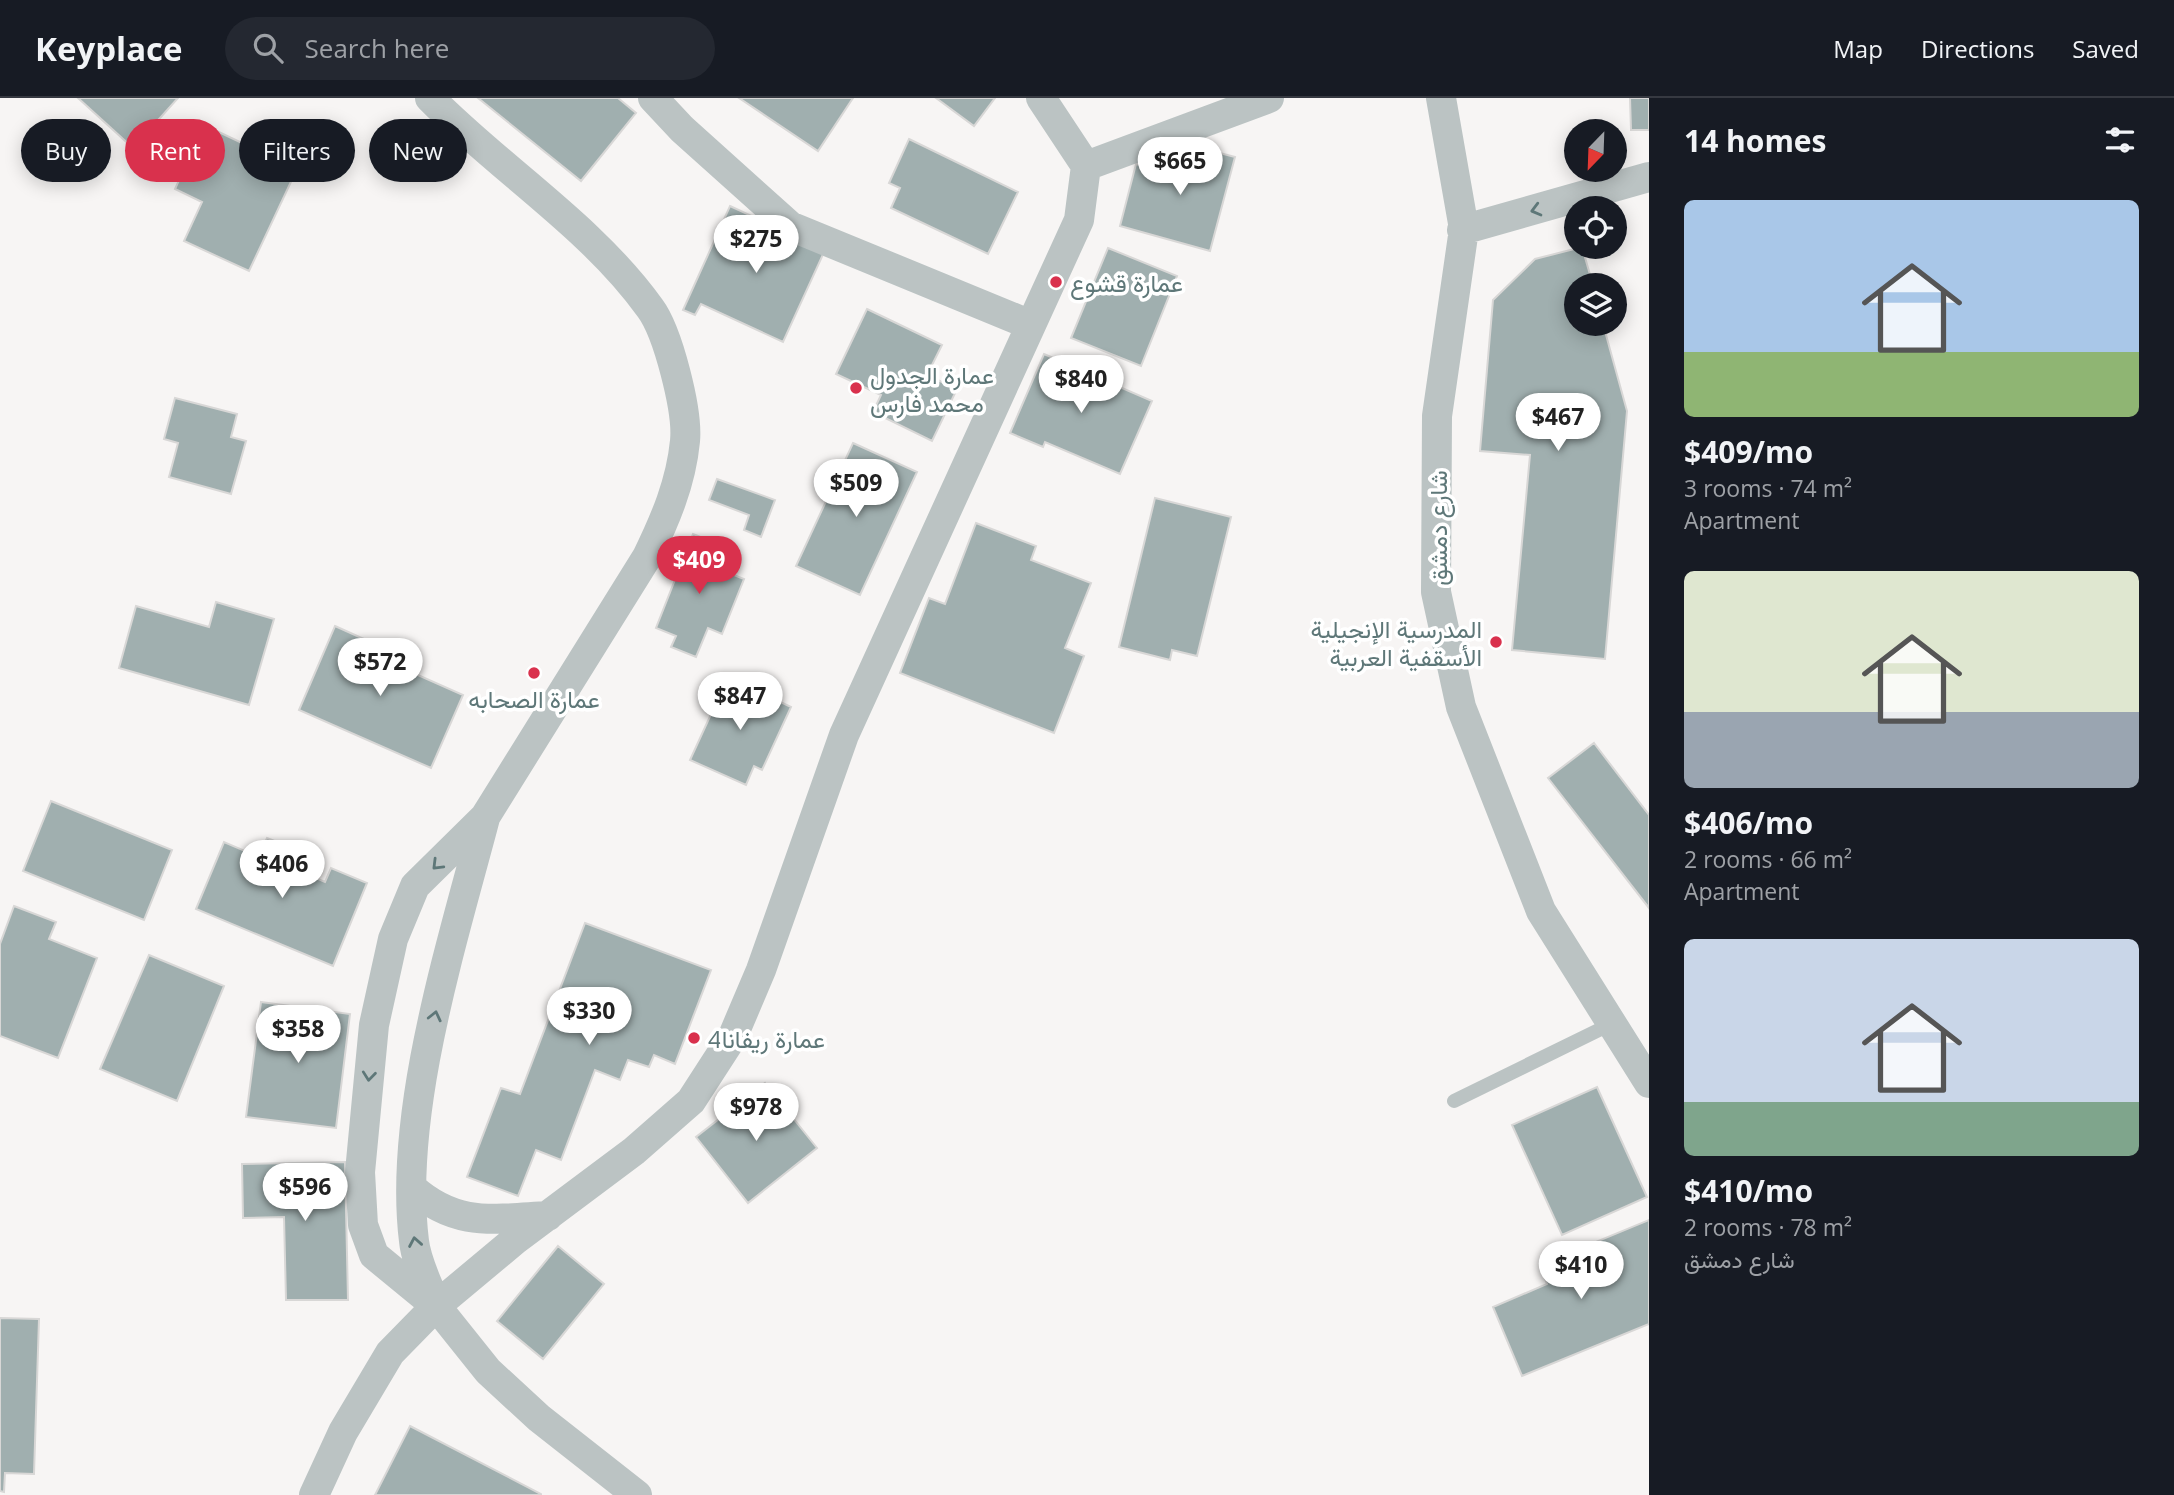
<!DOCTYPE html>
<meta charset="utf-8">
<style>
body{margin:0;font-family:"Open Sans",Vazirmatn,sans-serif;background:#242831;color:#f1f3f6;height:100vh;display:flex;flex-direction:column;font-size:26px;white-space:nowrap}
*{box-sizing:border-box;margin:0}
p{font-size:23px;color:#9ea1a6}
.icon{flex:none;width:38px;height:38px;fill:none;stroke:currentColor;stroke-width:2;stroke-linecap:round;stroke-linejoin:round}
.map{position:relative;flex:1;overflow:hidden}
.drawer{display:flex;flex-direction:column;background:#171b24;width:525px}
.drawer>*{flex:none}
.guide{position:absolute;left:21px;top:21px;width:665px;height:63px;display:flex;gap:14px}
.needle{width:46px;rotate:203deg}
.controls{position:absolute;left:1564px;top:21px;display:grid;gap:14px}
.controls a{display:grid;place-items:center;width:63px;height:63px;border-radius:50%;background:#171b24;box-shadow:0 4px 18px #0003;font-size:35px}
.price{position:absolute;translate:-50% -60px;padding:0 16px;border-radius:24px;background:#fff;color:#222;font-size:23px;line-height:46px;filter:drop-shadow(0 2px 4px #0008)}
.price::after{content:'';position:absolute;left:50%;top:42px;width:21px;height:16px;margin-left:-10px;background:inherit;clip-path:polygon(0 0,100% 0,50% 100%)}
.price.selected{background:#d9314d;color:#fff}
ul{padding:0;list-style:none}
li{display:grid;align-content:center;gap:14px;height:371px;padding:0 35px}
li span{display:grid;place-items:center;height:217px;border-radius:10px;color:#555}
li>.icon{margin-inline-start:auto}
span .icon{width:126px;height:126px;fill:#fffc;stroke-width:1}
li b{font-size:30px}
h2{display:flex;justify-content:space-between;align-items:center;height:84px;padding:0 35px;font-size:30px}
.chip{padding:0 24px;border-radius:32px;background:#171b24;box-shadow:0 4px 18px #0003;font-size:24px;line-height:63px}
.chip.selected{background:#d9314d;color:#fff}
header{display:flex;align-items:center;gap:42px;box-sizing:border-box;height:98px;padding:0 35px;background:#171b24;border-bottom:2px solid #363941}
header strong{font-size:33px}
nav{display:flex;gap:38px;margin-inline-start:auto;font-size:24px}
.search{width:490px;height:63px;background:#242831;display:flex;align-items:center;gap:18px;box-sizing:border-box;padding:0 24px;border-radius:38px;color:#9ea1a6;font-size:26px}
main{display:flex;flex:1;min-height:0}
.map>svg:first-child{display:block}
</style>
<header>
<strong>Keyplace</strong>
<div class="search"><svg class="icon" aria-label="search" viewBox="0 0 24 24"><circle cx="10" cy="10" r="6"/><path d="M15 15l6 6"/></svg>Search here</div>
<nav><a>Map</a><a>Directions</a><a>Saved</a></nav>
</header>
<main>
<div class="map">
<svg width="1649" height="1397" viewBox="0 0 1649 1397">
<rect width="100%" height="100%" fill="#f7f5f4"/>
<!-- building -->
<path fill="#a0afaf" stroke="#d8d7d6" stroke-width="2" d="M 78,0 L 178,0 L 133,50 Z
M 478,0 L 618,0 L 636,15 L 581,83 Z
M 739,0 L 853,0 L 818,53 Z
M 936,0 L 995,0 L 974,28 Z
M 1630,0 L 1649,0 L 1649,32 L 1631,32 Z
M 204,27 L 297,71 L 249,173 L 184,143 L 202,104 L 175,91 Z
M 909,41 L 1018,94 L 988,156 L 891,110 L 900,90 L 889,85 Z
M 1178,44 L 1235,59 L 1210,153 L 1120,128 L 1136,66 L 1170,75 Z
M 730,108 L 825,152 L 783,244 L 701,206 L 695,217 L 683,212 Z
M 1582,149 L 1593,187 L 1577,187 L 1577,226 L 1603,226 L 1627,313 L 1605,561 L 1512,552 L 1530,357 L 1480,353 L 1493,202 L 1535,161 Z
M 1108,150 L 1177,178 L 1141,268 L 1071,240 Z
M 867,211 L 942,247 L 927,277 L 957,291 L 932,343 L 873,314 L 881,297 L 836,276 Z
M 1044,256 L 1152,303 L 1120,376 L 1045,344 L 1043,349 L 1010,335 Z
M 175,300 L 237,316 L 231,339 L 246,343 L 231,396 L 169,379 L 178,345 L 164,341 Z
M 853,345 L 917,374 L 860,497 L 796,468 Z
M 717,381 L 775,402 L 761,439 L 744,432 L 749,417 L 709,402 Z
M 1155,400 L 1231,419 L 1197,558 L 1172,552 L 1170,562 L 1119,549 Z
M 976,425 L 1036,448 L 1031,462 L 1091,485 L 1065,550 L 1084,558 L 1054,635 L 900,575 L 929,500 L 945,506 Z
M 693,436 L 728,450 L 719,471 L 744,481 L 722,536 L 708,530 L 696,559 L 671,549 L 676,538 L 656,530 Z
M 216,504 L 274,521 L 249,607 L 119,570 L 136,508 L 209,529 Z
M 335,528 L 415,564 L 411,574 L 463,597 L 431,670 L 299,612 Z
M 728,579 L 791,609 L 762,672 L 754,668 L 746,687 L 690,662 Z
M 1594,645 L 1649,717 L 1649,810 L 1548,680 Z
M 51,703 L 172,752 L 144,822 L 23,773 Z
M 267,740 L 297,752 L 290,769 L 325,784 L 331,770 L 367,785 L 333,868 L 196,811 L 224,744 L 259,759 Z
M 14,808 L 56,824 L 49,841 L 97,860 L 58,960 L 0,938 L 0,846 Z
M 585,825 L 711,872 L 675,966 L 654,957 L 649,969 L 628,962 L 620,982 L 595,972 L 561,1062 L 536,1052 L 518,1098 L 467,1079 L 501,990 L 520,996 Z
M 149,857 L 224,888 L 177,1003 L 100,971 Z
M 261,904 L 350,916 L 336,1030 L 246,1019 Z
M 765,985 L 817,1050 L 748,1105 L 696,1039 Z
M 1597,989 L 1647,1099 L 1562,1137 L 1512,1027 Z
M 345,1064 L 348,1202 L 286,1202 L 284,1119 L 243,1120 L 242,1066 Z
M 1649,1122 L 1649,1226 L 1522,1278 L 1493,1209 L 1547,1186 L 1540,1167 Z
M 558,1148 L 604,1186 L 543,1261 L 497,1223 Z
M 0,1220 L 39,1221 L 34,1376 L 5,1375 L 4,1394 L 0,1393 Z
M 410,1328 L 541,1396 L 541,1397 L 375,1397 Z"/>
<g fill="none" stroke-linecap="round" stroke-linejoin="round">
<!-- lane -->
<path stroke="#bbc3c3" stroke-width="14" d="M 1454,1003 L 1611,926"/>
<!-- street -->
<path stroke="#bbc3c3" stroke-width="30" d="M 430,0 C 501,72 591,128 650,210 C 668,234 688,313 685,343 C 681,385 665,422 647,459 L 485,719 L 415,788 L 393,841 L 374,927 L 360,1074 L 363,1127 L 374,1157 L 436,1208 L 488,1273 L 539,1320 L 637,1397
M 653,0 L 682,31 L 790,128 L 1031,227 L 1079,122 L 1086,68
M 1041,0 L 1086,68 L 1269,0
M 1441,0 L 1464,131 L 1437,318 L 1436,494 L 1461,609 L 1541,813 L 1649,985
M 1462,132 L 1649,79
M 412,1090 C 456,1129 492,1121 548,1118
M 436,1208 C 429,1188 416,1164 414,1143 C 398,1014 452,846 485,720
M 314,1397 L 343,1334 L 390,1255 L 436,1208 L 515,1142 L 634,1053 L 691,1003 L 733,938 L 761,872 L 844,637 L 1031,227"/>
</g>
<!-- one-way arrows -->
<defs><path id="oneway-chevron" d="M-2-3.5L2.5 0L-2 3.5" fill="none" stroke-width="1.6" stroke-linecap="round" stroke-linejoin="round" transform="scale(1.75)"/></defs>
<g stroke="#5e7778">
<use href="#oneway-chevron" transform="translate(1536 112) rotate(165)"/>
<use href="#oneway-chevron" transform="translate(437 767) rotate(135)"/>
<use href="#oneway-chevron" transform="translate(435 918) rotate(-77)"/>
<use href="#oneway-chevron" transform="translate(369 978) rotate(96)"/>
<use href="#oneway-chevron" transform="translate(415 1144) rotate(-100)"/>
</g>
<!-- markers -->
<g fill="#d9314d" stroke="#fff" stroke-width="2.5">
<circle cx="1056" cy="184" r="7"/>
<circle cx="856" cy="290" r="7"/>
<circle cx="1496" cy="544" r="7"/>
<circle cx="534" cy="575" r="7"/>
<circle cx="694" cy="940" r="7"/>
</g>
<g text-anchor="middle" dominant-baseline="central" stroke-width="7" stroke-linejoin="round" paint-order="stroke">
<!-- poi labels -->
<g font-size="24" fill="#5e7778" stroke="#fff" text-anchor="start">
<text x="1070" y="184">عمارة قشوع</text>
<text x="870" y="276">عمارة الجدول<tspan x="870" dy="28">محمد فارس</tspan></text>
<text x="1482" y="530" text-anchor="end">المدرسية الإنجيلية<tspan x="1482" dy="28">الأسقفية العربية</tspan></text>
<text x="534" y="600" text-anchor="middle">عمارة الصحابه</text>
<text x="708" y="940">عمارة ريفانا4</text>
</g>
<!-- street labels -->
<g font-size="24" fill="#5e7778" stroke="#fff">
<text transform="translate(1437 430) rotate(-90)">شارع دمشق</text>
</g>
</g>
</svg>
<div class="controls">
<a><svg class="needle" viewBox="-14 -14 28 28"><path d="M0-13l5 13h-10z" fill="#e53935"/><path d="M0 13l5-13h-10z" fill="#9ea1a6"/></svg></a>
<a><svg class="icon" aria-label="locate" viewBox="0 0 24 24"><circle cx="12" cy="12" r="6"/><path d="M12 2v4M12 18v4M2 12h4M18 12h4"/></svg></a>
<a><svg class="icon" aria-label="layers" viewBox="0 0 24 24"><path d="M12 4l9 5-9 5-9-5zM3 14l9 5 9-5"/></svg></a>
</div>
<b class="price" style="left:1180px;top:99px">$665</b>
<b class="price" style="left:756px;top:177px">$275</b>
<b class="price" style="left:1081px;top:317px">$840</b>
<b class="price" style="left:1558px;top:355px">$467</b>
<b class="price" style="left:856px;top:421px">$509</b>
<b class="price selected" style="left:699px;top:498px">$409</b>
<b class="price" style="left:380px;top:600px">$572</b>
<b class="price" style="left:740px;top:634px">$847</b>
<b class="price" style="left:282px;top:802px">$406</b>
<b class="price" style="left:589px;top:949px">$330</b>
<b class="price" style="left:298px;top:967px">$358</b>
<b class="price" style="left:756px;top:1045px">$978</b>
<b class="price" style="left:305px;top:1125px">$596</b>
<b class="price" style="left:1581px;top:1203px">$410</b>
<div class="guide">
<a class="chip">Buy</a>
<a class="chip selected">Rent</a>
<a class="chip">Filters</a>
<a class="chip">New</a>
</div>
</div>
<section class="drawer">
<h2>14 homes<svg class="icon" aria-label="filters" viewBox="0 0 24 24"><path d="M4 7h16M4 17h16"/><circle cx="9" cy="7" r="2"/><circle cx="15" cy="17" r="2"/></svg></h2>
<ul>
<li><span style="background:linear-gradient(#a9c7e8 70%,#8fb573 0)"><svg class="icon" aria-label="home" viewBox="0 0 24 24"><path d="M3 11l9-7 9 7M6 9v11h12V9"/></svg></span><div><b>$409/mo</b><p>3 rooms · 74 m²</p><p>Apartment</p></div></li>
<li><span style="background:linear-gradient(#dfe7d0 65%,#9aa5b1 0)"><svg class="icon" aria-label="home" viewBox="0 0 24 24"><path d="M3 11l9-7 9 7M6 9v11h12V9"/></svg></span><div><b>$406/mo</b><p>2 rooms · 66 m²</p><p>Apartment</p></div></li>
<li><span style="background:linear-gradient(#c9d6e8 75%,#7fa58c 0)"><svg class="icon" aria-label="home" viewBox="0 0 24 24"><path d="M3 11l9-7 9 7M6 9v11h12V9"/></svg></span><div><b>$410/mo</b><p>2 rooms · 78 m²</p><p>شارع دمشق</p></div></li>
</ul>
</section>
</main>
